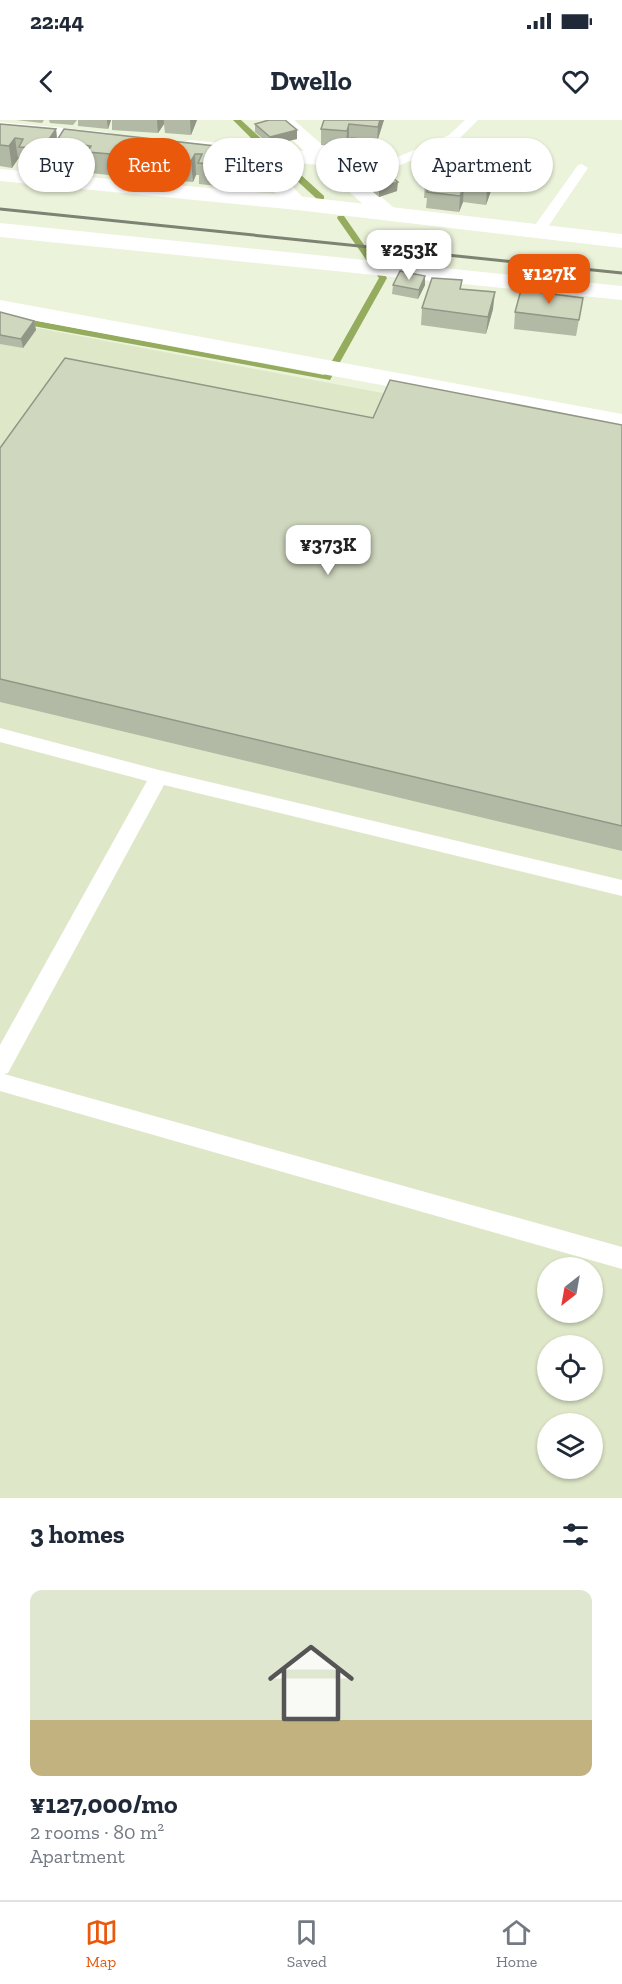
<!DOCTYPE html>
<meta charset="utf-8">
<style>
body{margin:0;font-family:"Zilla Slab",serif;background:#f2f2f3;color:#1f2937;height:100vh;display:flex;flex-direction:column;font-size:22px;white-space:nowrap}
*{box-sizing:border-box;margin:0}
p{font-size:20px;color:#747a83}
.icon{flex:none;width:33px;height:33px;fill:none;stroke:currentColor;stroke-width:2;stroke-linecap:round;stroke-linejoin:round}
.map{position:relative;height:1378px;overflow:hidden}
.panel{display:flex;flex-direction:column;background:#fff;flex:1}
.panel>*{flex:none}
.hud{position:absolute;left:18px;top:18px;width:586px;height:54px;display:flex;gap:12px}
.needle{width:39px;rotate:211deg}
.buttons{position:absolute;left:537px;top:1137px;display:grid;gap:12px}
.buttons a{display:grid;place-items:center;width:66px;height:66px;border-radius:50%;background:#fff;box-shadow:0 2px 4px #0004;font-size:30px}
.price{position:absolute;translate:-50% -51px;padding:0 14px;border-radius:12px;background:#fff;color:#222;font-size:20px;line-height:39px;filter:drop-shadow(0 2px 3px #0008)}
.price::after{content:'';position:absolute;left:50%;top:36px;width:18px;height:14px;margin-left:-9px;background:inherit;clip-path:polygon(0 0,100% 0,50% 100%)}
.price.selected{background:#ea580c;color:#fff}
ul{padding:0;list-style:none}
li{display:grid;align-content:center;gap:12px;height:318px;padding:0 30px}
li span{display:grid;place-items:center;height:186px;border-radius:12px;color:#555}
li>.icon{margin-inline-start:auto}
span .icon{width:108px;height:108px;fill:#fffc;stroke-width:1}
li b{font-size:26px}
h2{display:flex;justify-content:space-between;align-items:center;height:72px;padding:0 30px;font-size:26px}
.tag{padding:0 21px;border-radius:27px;background:#fff;box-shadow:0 2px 4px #0004;font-size:21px;line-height:54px}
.tag.selected{background:#ea580c;color:#fff}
.status{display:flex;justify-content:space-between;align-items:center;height:42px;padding:0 30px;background:#fff;direction:ltr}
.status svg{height:16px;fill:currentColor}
header{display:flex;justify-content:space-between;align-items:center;height:78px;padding:0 30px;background:#fff;font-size:27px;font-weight:700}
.tab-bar{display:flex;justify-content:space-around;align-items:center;height:84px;border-top:2px solid #e0e1e3;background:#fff;font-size:16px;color:#747a83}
.tab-bar a{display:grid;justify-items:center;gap:3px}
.tab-bar .selected{color:#ea580c}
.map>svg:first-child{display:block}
</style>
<div class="status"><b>22:44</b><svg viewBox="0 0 49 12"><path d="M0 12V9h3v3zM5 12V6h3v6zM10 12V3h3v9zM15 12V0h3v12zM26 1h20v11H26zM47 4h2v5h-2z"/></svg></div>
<header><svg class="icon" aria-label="back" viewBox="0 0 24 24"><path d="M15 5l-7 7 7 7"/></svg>Dwello<svg class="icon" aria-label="heart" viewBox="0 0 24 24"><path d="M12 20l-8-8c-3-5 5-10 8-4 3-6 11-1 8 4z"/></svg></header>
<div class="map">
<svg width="622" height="1378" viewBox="0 0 622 1378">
<rect width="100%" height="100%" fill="#ebf3da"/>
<!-- built -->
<path fill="#dee8c8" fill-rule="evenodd" d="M 0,201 L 622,318 L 622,1378 L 0,1378 ZM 548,1148 L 592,1148 L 592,1192 L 548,1192 ZM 548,1226 L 592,1226 L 592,1270 L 548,1270 ZM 548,1304 L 592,1304 L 592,1348 L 548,1348 Z"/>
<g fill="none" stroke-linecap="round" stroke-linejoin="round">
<!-- stream -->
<path fill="#95ab5d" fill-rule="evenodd" d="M 233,0 L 241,0 L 265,22 L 265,26 L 259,26 Z
M 283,44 L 289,44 L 324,76 L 324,80 L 318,80 L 283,48 Z
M 338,96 L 344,96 L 387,158 L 330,260 L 0,200 L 0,194 L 324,255 L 379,158 L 337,98 Z"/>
<!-- service -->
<path fill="#fff" fill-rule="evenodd" d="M 465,0 L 478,0 L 457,21 L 391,49 L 326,43 L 320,39 L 326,35 L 386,42 L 449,15 Z
M 582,44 L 588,48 L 543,114 L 533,114 L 531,111 L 533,108 L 578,45 Z
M 0,608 L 159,650 L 622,760 L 622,776 L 164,665 L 8,953 L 4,954 L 622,1127 L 622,1149 L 0,971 L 0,925 L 147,661 L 0,622 Z"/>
<!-- minor -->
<path fill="#fff" fill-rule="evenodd" d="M 272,0 L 294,0 L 394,88 L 397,93 L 394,98 L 386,100 L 378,98 L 320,45 L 268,40 L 308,83 L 305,88 L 297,90 L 289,88 L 242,37 L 190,32 L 183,30 L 180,26 L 183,22 L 190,20 L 304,31 Z
M 0,2 L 106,12 L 113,14 L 116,18 L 113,22 L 106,24 L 0,14 Z
M 0,103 L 622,166 L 622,180 L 0,117 Z
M 0,180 L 622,294 L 622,310 L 0,194 Z"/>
<!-- tertiary -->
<path fill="#fff" fill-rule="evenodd" d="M 0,49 L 297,76 L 622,114 L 622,128 L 297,90 L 0,61 Z"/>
<!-- rail -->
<path stroke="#7d8272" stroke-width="3" d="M 0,89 L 622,153"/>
</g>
<!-- wall -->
<path fill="#b2b9a4" d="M 16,0 L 44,0 L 42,3 Z
M 49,0 L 77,0 L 73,5 L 50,3 Z
M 78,0 L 111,0 L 108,9 L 78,6 Z
M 112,0 L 197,0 L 191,15 L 165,13 L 164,4 L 158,13 L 112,10 Z
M 324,0 L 384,0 L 383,3 L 377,22 L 376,22 L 374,36 L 347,34 L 347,25 L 350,20 L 349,20 L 346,27 L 321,25 L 321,9 Z
M 0,4 L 56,9 L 57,20 L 233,28 L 234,49 L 226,67 L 199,64 L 199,55 L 196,55 L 193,62 L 145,58 L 144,49 L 141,49 L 137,58 L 90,53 L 89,47 L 86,46 L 82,54 L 53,52 L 52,40 L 46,50 L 22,48 L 21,39 L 18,39 L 12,48 L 0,46 Z
M 255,4 L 297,19 L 270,25 L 255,12 Z
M 459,38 L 458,44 L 495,49 L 493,65 L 486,85 L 463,82 L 459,92 L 426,88 L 427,78 L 424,78 L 425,62 Z
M 357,49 L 397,71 L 379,77 L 356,58 Z
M 393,165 L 425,165 L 418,179 L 392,174 Z
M 462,170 L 493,189 L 486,214 L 421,205 L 422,188 Z
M 583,178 L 576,216 L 514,209 L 515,192 Z
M 0,192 L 34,201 L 36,210 L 23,228 L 0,224 Z
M 373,298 L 622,305 L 622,731 L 0,582 L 0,328 Z"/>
<!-- shaded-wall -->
<path fill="#919686" d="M 107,0 L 111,0 L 108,9 Z
M 157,0 L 164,0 L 164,4 L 158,13 Z
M 190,0 L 197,0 L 191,15 Z
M 380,0 L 384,0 L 383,3 L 377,22 L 378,7 Z
M 349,4 L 349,20 L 346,27 L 347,11 Z
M 56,9 L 58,30 L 51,30 L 52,40 L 46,50 L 43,28 Z
M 297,10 L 297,19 L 270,25 L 270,17 Z
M 15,18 L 18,39 L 12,48 L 9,26 Z
M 84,25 L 86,46 L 82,54 L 80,33 Z
M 140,28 L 141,49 L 137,58 L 135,36 Z
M 233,28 L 234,49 L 226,67 L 225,45 Z
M 195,34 L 196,55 L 193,62 L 191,41 Z
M 495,49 L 493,65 L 486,85 L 487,69 Z
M 398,62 L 397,71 L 379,77 L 379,68 Z
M 464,66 L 463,82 L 459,92 L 460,76 Z
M 425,156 L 425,165 L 418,179 L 419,170 Z
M 495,172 L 493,189 L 486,214 L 488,197 Z
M 34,201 L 36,210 L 23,228 L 21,219 Z"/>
<!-- building -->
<path fill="#cfd7bf" stroke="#919686" stroke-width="1.5" d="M 269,0 L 285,0 L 297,10 L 270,17 L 255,4 Z
M 324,0 L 380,0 L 378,7 L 349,4 L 347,11 L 321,9 Z
M 0,4 L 56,9 L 43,28 L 19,27 L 23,19 L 15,18 L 9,26 L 0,25 Z
M 64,9 L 233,28 L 225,45 L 198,43 L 202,34 L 195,34 L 191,41 L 143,36 L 147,28 L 140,28 L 135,36 L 87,32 L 91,26 L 84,25 L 80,33 L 51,30 Z
M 351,18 L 376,21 L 375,28 L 347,25 Z
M 437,35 L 459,38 L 456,44 L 495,49 L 487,69 L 464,66 L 460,76 L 427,72 L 431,62 L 425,62 Z
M 374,44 L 398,62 L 379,68 L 357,49 Z
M 400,151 L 425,156 L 419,170 L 393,165 Z
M 432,158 L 462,160 L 460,169 L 495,172 L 488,197 L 422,188 Z
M 521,170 L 583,178 L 579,200 L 515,192 Z
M 0,192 L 34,201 L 21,219 L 0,215 Z
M 65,238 L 373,298 L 390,260 L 622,305 L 622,706 L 0,559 L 0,328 Z"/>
</svg>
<div class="buttons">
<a><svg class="needle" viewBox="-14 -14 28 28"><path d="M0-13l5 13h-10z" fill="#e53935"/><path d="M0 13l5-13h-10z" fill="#747a83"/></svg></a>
<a><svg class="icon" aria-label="locate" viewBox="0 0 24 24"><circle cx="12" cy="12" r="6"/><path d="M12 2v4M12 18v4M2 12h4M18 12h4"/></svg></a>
<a><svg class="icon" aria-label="layers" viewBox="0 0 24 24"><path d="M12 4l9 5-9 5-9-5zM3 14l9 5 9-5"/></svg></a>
</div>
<b class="price" style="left:409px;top:161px">¥253K</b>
<b class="price selected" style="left:549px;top:185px">¥127K</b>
<b class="price" style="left:328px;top:456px">¥373K</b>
<div class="hud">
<a class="tag">Buy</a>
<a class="tag selected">Rent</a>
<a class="tag">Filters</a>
<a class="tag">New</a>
<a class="tag">Apartment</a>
</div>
</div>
<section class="panel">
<h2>3 homes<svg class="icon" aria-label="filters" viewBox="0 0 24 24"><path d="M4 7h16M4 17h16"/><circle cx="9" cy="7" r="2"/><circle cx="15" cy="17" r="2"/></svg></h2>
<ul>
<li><span style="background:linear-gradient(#dfe7d0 70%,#c2b280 0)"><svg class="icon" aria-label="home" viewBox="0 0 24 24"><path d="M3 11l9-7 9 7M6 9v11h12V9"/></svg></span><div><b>¥127,000/mo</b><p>2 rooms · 80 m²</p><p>Apartment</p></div></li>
</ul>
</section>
<nav class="tab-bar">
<a class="selected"><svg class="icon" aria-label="map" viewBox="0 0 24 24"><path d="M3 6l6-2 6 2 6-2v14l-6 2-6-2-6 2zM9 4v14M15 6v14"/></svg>Map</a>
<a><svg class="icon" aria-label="saved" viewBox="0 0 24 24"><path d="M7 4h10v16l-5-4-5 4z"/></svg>Saved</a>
<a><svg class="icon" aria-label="home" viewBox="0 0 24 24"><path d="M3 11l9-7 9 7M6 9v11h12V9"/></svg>Home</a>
</nav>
